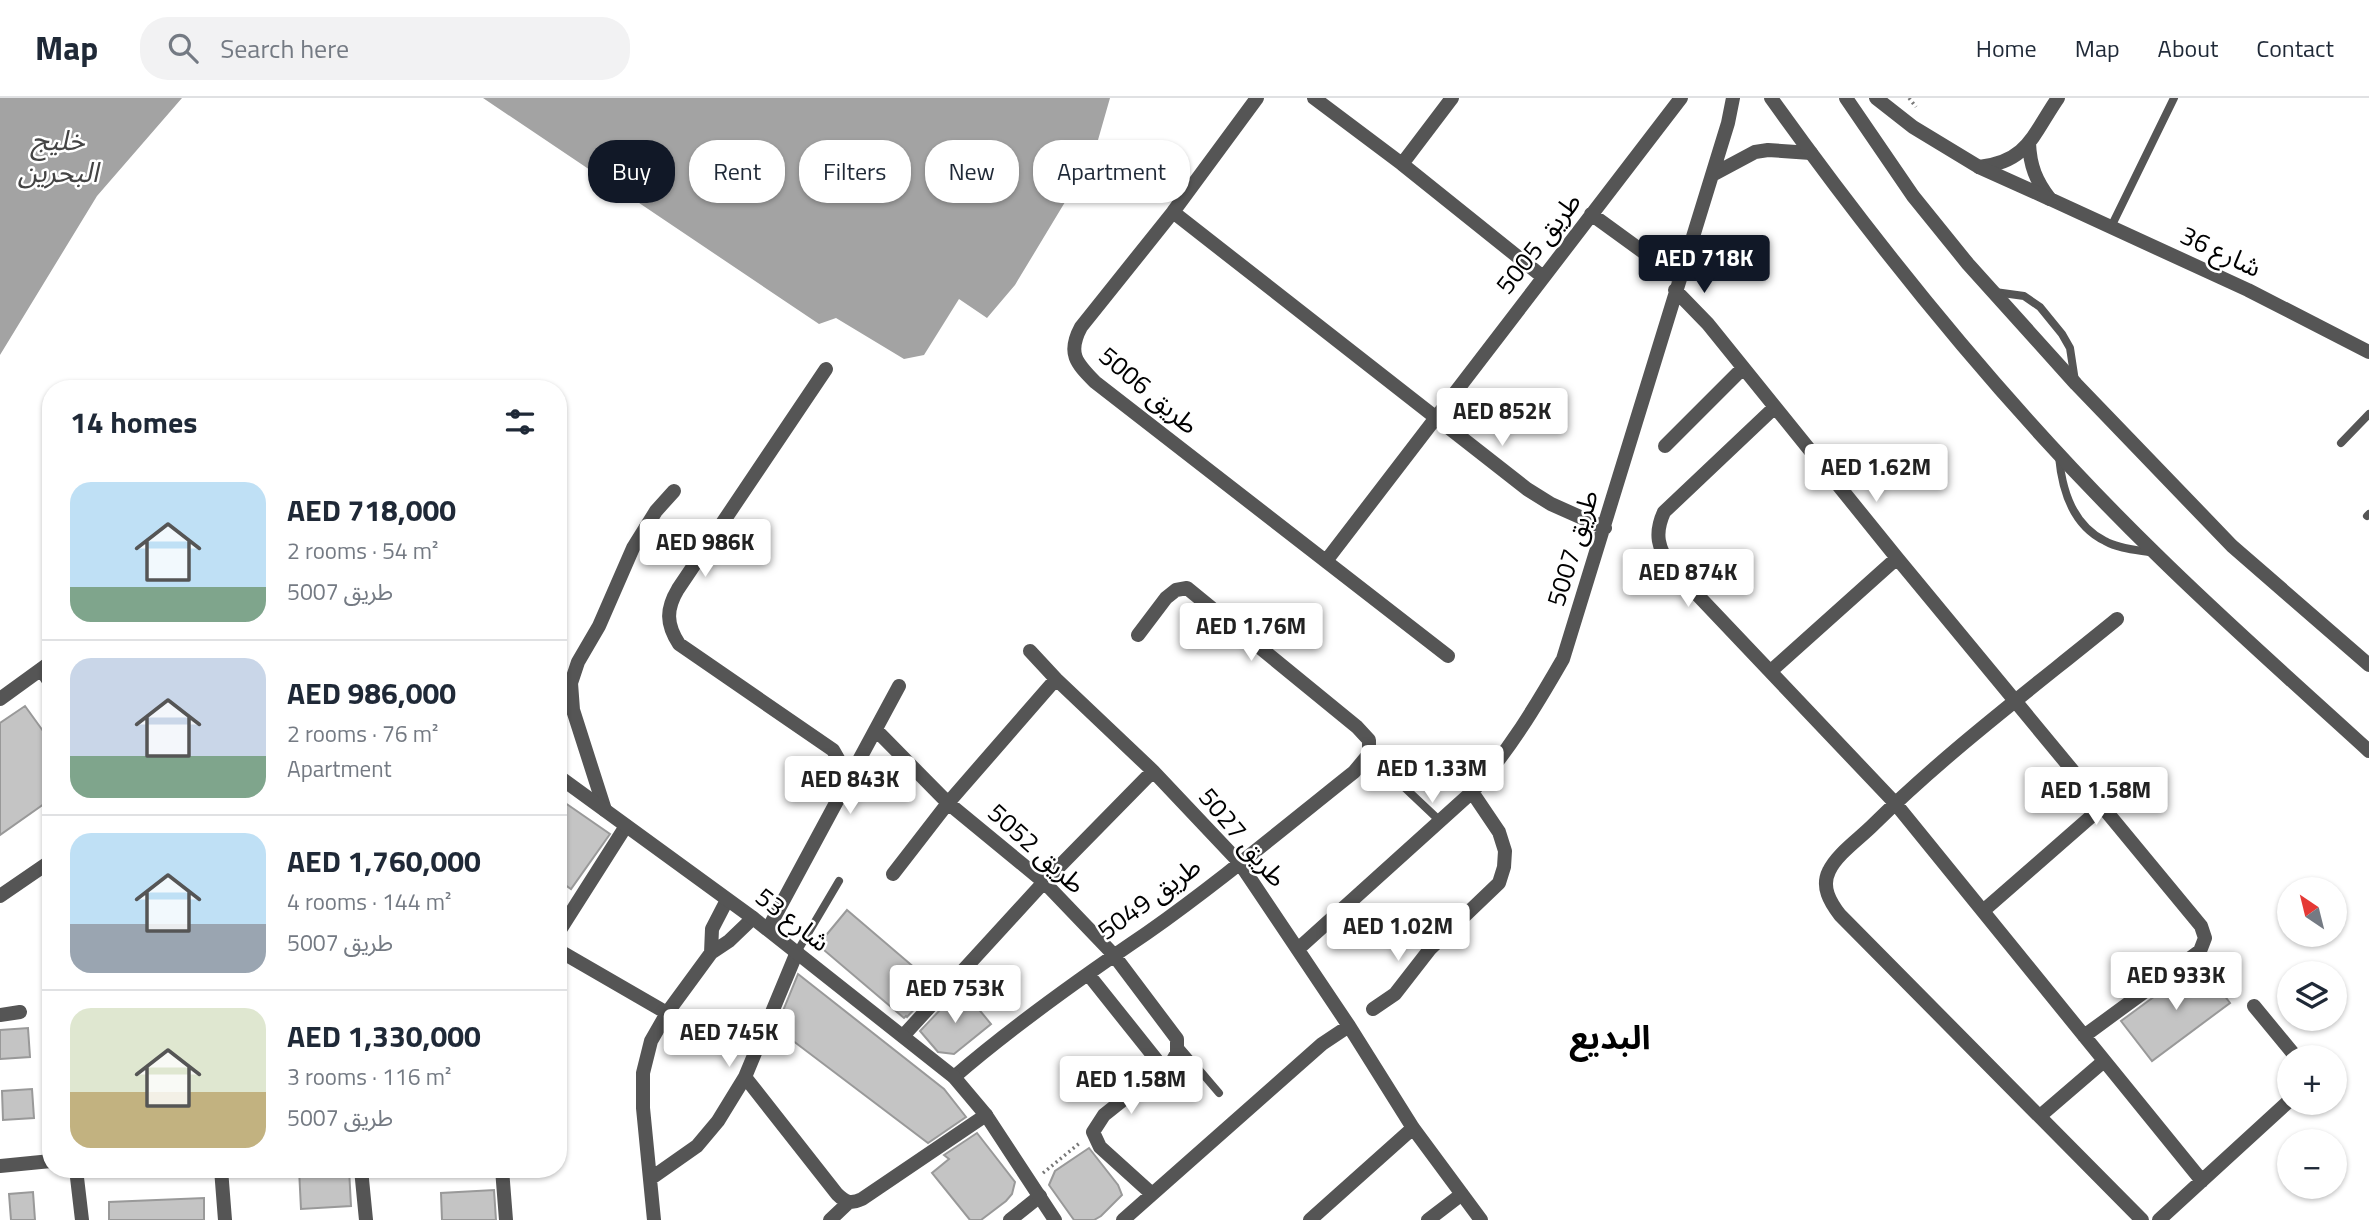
<!DOCTYPE html>
<meta charset="utf-8">
<style>
body{margin:0;font-family:"Titillium Web","Noto Sans Arabic",sans-serif;background:#f2f2f3;color:#1f2937;height:100vh;display:flex;flex-direction:column;font-size:26px;white-space:nowrap}
*{box-sizing:border-box;margin:0}
p{font-size:23px;color:#747a83}
.icon{flex:none;width:38px;height:38px;fill:none;stroke:currentColor;stroke-width:2;stroke-linecap:round;stroke-linejoin:round}
.map{position:relative;flex:1;overflow:hidden}
.drawer{position:absolute;left:42px;top:282px;width:525px;height:798px;display:flex;flex-direction:column;background:#fff;border-radius:28px;box-shadow:0 2px 5px #0004}
.drawer>*{flex:none}
.banner{position:absolute;left:588px;top:42px;width:665px;height:63px;display:flex;gap:14px}
.needle{width:46px;rotate:325deg}
.buttons{position:absolute;left:2277px;top:779px;display:grid;gap:14px}
.buttons a{display:grid;place-items:center;width:70px;height:70px;border-radius:50%;background:#fff;box-shadow:0 2px 5px #0004;font-size:35px}
.price{position:absolute;translate:-50% -60px;padding:0 16px;border-radius:7px;background:#fff;color:#222;font-size:23px;line-height:46px;filter:drop-shadow(0 2px 4px #0008)}
.price::after{content:'';position:absolute;left:50%;top:42px;width:21px;height:16px;margin-left:-10px;background:inherit;clip-path:polygon(0 0,100% 0,50% 100%)}
.price.active{background:#111827;color:#fff}
ul{padding:0;list-style:none}
li{display:flex;align-items:center;gap:21px;height:175px;padding:0 28px}
li+li{border-top:2px solid #e0e1e3}
li span{display:grid;place-items:center;flex:none;width:196px;height:140px;border-radius:21px;color:#555}
li>.icon{margin-inline-start:auto}
span .icon{width:84px;height:84px;fill:#fffc;stroke-width:1}
li b{font-size:30px}
h2{display:flex;justify-content:space-between;align-items:center;height:84px;padding:0 28px;font-size:30px}
.tag{padding:0 24px;border-radius:28px;background:#fff;box-shadow:0 2px 5px #0004;font-size:24px;line-height:63px}
.tag.active{background:#111827;color:#fff}
header{display:flex;align-items:center;gap:42px;box-sizing:border-box;height:98px;padding:0 35px;background:#fff;border-bottom:2px solid #e0e1e3}
header strong{font-size:33px}
nav{display:flex;gap:38px;margin-inline-start:auto;font-size:24px}
.search{width:490px;height:63px;background:#f2f2f3;display:flex;align-items:center;gap:18px;box-sizing:border-box;padding:0 24px;border-radius:28px;color:#747a83;font-size:26px}
.map>svg:first-child{display:block}
</style>
<header>
<strong>Map</strong>
<div class="search"><svg class="icon" aria-label="search" viewBox="0 0 24 24"><circle cx="10" cy="10" r="6"/><path d="M15 15l6 6"/></svg>Search here</div>
<nav><a>Home</a><a>Map</a><a>About</a><a>Contact</a></nav>
</header>
<div class="map">
<svg width="2369" height="1122" viewBox="0 0 2369 1122">
<rect width="100%" height="100%" fill="#fff"/>
<!-- water -->
<path fill="#a3a3a3" d="M 0,0 L 182,0 L 97,98 L 0,257 Z
M 483,0 L 1110,0 L 1094,56 L 1015,187 L 987,220 L 959,201 L 924,257 L 904,261 L 836,220 L 819,226 Z"/>
<!-- building -->
<path fill="#c4c4c4" stroke="#999" stroke-width="2" d="M 25,608 L 51,644 L 51,701 L 0,737 L 0,625 Z
M 558,700 L 610,736 L 571,791 L 558,782 Z
M 847,812 L 936,888 L 907,919 L 906,918 L 904,920 L 818,847 Z
M 2200,865 L 2230,905 L 2152,963 L 2121,923 Z
M 798,876 L 944,991 L 966,1019 L 928,1045 L 776,930 Z
M 961,890 L 991,926 L 954,956 L 938,954 L 920,933 Z
M 28,930 L 30,959 L 0,961 L 0,932 Z
M 32,991 L 34,1020 L 3,1022 L 2,993 Z
M 977,1035 L 1015,1084 L 1012,1096 L 1006,1103 L 981,1122 L 970,1122 L 932,1075 L 949,1061 L 944,1057 Z
M 1089,1050 L 1118,1087 L 1122,1097 L 1101,1118 L 1094,1122 L 1074,1122 L 1049,1087 L 1055,1073 Z
M 299,1071 L 349,1071 L 351,1108 L 301,1111 Z
M 494,1092 L 496,1122 L 442,1122 L 441,1095 Z
M 33,1094 L 35,1122 L 11,1122 L 9,1096 Z
M 204,1100 L 204,1122 L 109,1122 L 109,1104 Z"/>
<g fill="none" stroke-linecap="round" stroke-linejoin="round">
<!-- path -->
<path stroke="#777" stroke-width="3.5" stroke-dasharray="2 3.5" stroke-linecap="butt" d="M 1909,0 L 1916,9
M 1043,1075 L 1081,1044"/>
<!-- service -->
<path stroke="#555" stroke-width="8" d="M 2111,129 L 2174,0
M 1995,194 L 2024,198 L 2040,209 L 2062,236 L 2070,250 L 2075,283
M 2341,345 L 2369,316
M 2059,359 C 2062,392 2072,427 2105,443 C 2119,451 2138,452 2154,455
M 2367,418 L 2369,416
M 1369,656 L 1440,723
M 797,854 L 839,783
M 1178,947 L 1219,995"/>
<!-- minor -->
<path stroke="#555" stroke-width="14" d="M 1257,0 L 1173,114 L 1081,229 C 1067,255 1076,265 1095,284 L 1448,558
M 1314,0 L 1402,66 L 1543,179
M 2029,45 C 2030,68 2036,83 2050,101 L 2248,192 L 2369,254
M 1402,66 L 1452,0
M 1979,69 C 2028,64 2033,36 2058,0
M 1712,77 L 1755,54 L 1768,52 L 1811,55
M 1173,114 L 1527,391 L 1551,406 L 1605,430
M 1591,116 L 1679,180
M 1675,192 L 1708,226 L 1897,460 L 2201,828 L 2205,840 L 2200,853 L 2084,938
M 826,271 L 678,491 C 666,511 666,526 679,546 L 833,652 L 841,666 L 854,674
M 1775,309 L 1664,414 C 1654,436 1658,450 1671,469 L 1895,705 L 2202,1083
M 1665,348 L 1743,270
M 1326,463 L 1681,0
M 2117,521 C 2035,588 1949,652 1873,727 C 1859,741 1837,756 1829,773 C 1821,789 1830,804 1840,817 L 2142,1122
M 1030,553 L 1056,581 L 1153,673 L 1239,764 L 1349,928 L 1413,1030 L 1481,1122
M 41,571 L 51,586
M 1772,572 L 1897,460
M 0,601 L 51,564
M 876,632 L 948,705 L 1044,784 L 1113,856 L 1177,941 L 1177,955 L 1173,962 L 1104,1017 L 1093,1034 L 1100,1049 L 1152,1096
M 605,712 L 573,612 L 571,585 L 578,564 L 599,528 L 633,450 L 656,413 L 674,393
M 893,776 L 948,705 L 1056,581
M 0,798 L 51,763
M 1983,813 L 2102,709
M 768,831 L 899,588
M 558,835 L 626,728
M 1298,851 L 1472,694 C 1509,653 1536,608 1563,561 L 1728,25 L 1733,0
M 558,852 L 667,915
M 711,855 L 712,831 L 727,802
M 1088,876 L 1163,970
M 2254,908 L 2296,959
M 1373,911 L 1395,896 L 1430,851 L 1499,785 L 1504,769 L 1505,753 L 1499,734 L 1472,694
M 0,917 L 20,914
M 903,938 L 1044,784 L 1153,673
M 745,979 L 837,1096 C 846,1105 851,1106 862,1101 L 986,1017
M 954,979 C 1013,928 1082,879 1147,835 C 1218,785 1286,728 1354,674 L 1369,656 L 1369,642 L 1357,629 L 1187,490 L 1176,492 L 1166,500 L 1138,537
M 2040,1018 L 2104,963
M 0,1068 L 51,1063
M 221,1071 L 225,1122
M 361,1071 L 366,1122
M 502,1071 L 506,1122
M 650,1081 L 697,1048 L 718,1023 L 745,979 L 797,854
M 654,1122 L 643,1010 L 643,975 L 651,943 L 667,915 L 711,855 L 729,843 L 753,820
M 830,1122 L 848,1105
M 1010,1122 L 1040,1098
M 1123,1122 L 1322,946 L 1349,928
M 1310,1122 L 1413,1030
M 1428,1122 L 1462,1096
M 2159,1122 L 2289,1003"/>
<!-- tertiary -->
<path stroke="#555" stroke-width="14" d="M 1771,0 C 1887,162 2013,317 2156,456 C 2225,524 2298,588 2369,653
M 1846,0 L 1913,98 L 1968,166 L 2076,286 L 2232,448 L 2369,567
M 1876,0 L 1913,29 L 1979,69 L 2050,101
M 558,678 L 753,820 L 954,979 L 986,1017 L 1055,1122
M 76,1071 L 82,1122"/>
</g>
<g text-anchor="middle" dominant-baseline="central" stroke-width="5" stroke-linejoin="round" paint-order="stroke">
<!-- street labels -->
<g font-size="26" fill="#000" stroke="#fff">
<text transform="translate(1538 145) rotate(-52)">طريق 5005</text>
<text transform="translate(2221 153) rotate(25)">شارع 36</text>
<text transform="translate(1149 292) rotate(40)">طريق 5006</text>
<text transform="translate(1572 450) rotate(-73)">طريق 5007</text>
<text transform="translate(1243 739) rotate(50)">طريق 5027</text>
<text transform="translate(1037 750) rotate(42)">طريق 5052</text>
<text transform="translate(1149 800) rotate(-36)">طريق 5049</text>
<text transform="translate(793 821) rotate(38)">شارع 53</text>
</g>
<!-- water labels -->
<g font-size="28" font-style="italic" fill="#444" stroke="#fff">
<text x="58" y="41">خليج<tspan x="58" dy="32">البحرين</tspan></text>
</g>
<!-- district labels -->
<g font-size="33" font-weight="bold" fill="#000" stroke="#fff">
<text x="1610" y="939">البديع</text>
</g>
</g>
</svg>
<div class="buttons">
<a><svg class="needle" viewBox="-14 -14 28 28"><path d="M0-13l5 13h-10z" fill="#e53935"/><path d="M0 13l5-13h-10z" fill="#747a83"/></svg></a>
<a><svg class="icon" aria-label="layers" viewBox="0 0 24 24"><path d="M12 4l9 5-9 5-9-5zM3 14l9 5 9-5"/></svg></a>
<a>+</a>
<a>−</a>
</div>
<b class="price active" style="left:1704px;top:197px">AED 718K</b>
<b class="price" style="left:1502px;top:350px">AED 852K</b>
<b class="price" style="left:1876px;top:406px">AED 1.62M</b>
<b class="price" style="left:705px;top:481px">AED 986K</b>
<b class="price" style="left:1688px;top:511px">AED 874K</b>
<b class="price" style="left:1251px;top:565px">AED 1.76M</b>
<b class="price" style="left:1432px;top:707px">AED 1.33M</b>
<b class="price" style="left:850px;top:718px">AED 843K</b>
<b class="price" style="left:2096px;top:729px">AED 1.58M</b>
<b class="price" style="left:1398px;top:865px">AED 1.02M</b>
<b class="price" style="left:2176px;top:914px">AED 933K</b>
<b class="price" style="left:955px;top:927px">AED 753K</b>
<b class="price" style="left:729px;top:971px">AED 745K</b>
<b class="price" style="left:1131px;top:1018px">AED 1.58M</b>
<div class="banner">
<a class="tag active">Buy</a>
<a class="tag">Rent</a>
<a class="tag">Filters</a>
<a class="tag">New</a>
<a class="tag">Apartment</a>
</div>
<section class="drawer">
<h2>14 homes<svg class="icon" aria-label="filters" viewBox="0 0 24 24"><path d="M4 7h16M4 17h16"/><circle cx="9" cy="7" r="2"/><circle cx="15" cy="17" r="2"/></svg></h2>
<ul>
<li><span style="background:linear-gradient(#bfe0f5 75%,#7fa58c 0)"><svg class="icon" aria-label="home" viewBox="0 0 24 24"><path d="M3 11l9-7 9 7M6 9v11h12V9"/></svg></span><div><b>AED 718,000</b><p>2 rooms · 54 m²</p><p>طريق 5007</p></div></li>
<li><span style="background:linear-gradient(#c9d6e8 70%,#7fa58c 0)"><svg class="icon" aria-label="home" viewBox="0 0 24 24"><path d="M3 11l9-7 9 7M6 9v11h12V9"/></svg></span><div><b>AED 986,000</b><p>2 rooms · 76 m²</p><p>Apartment</p></div></li>
<li><span style="background:linear-gradient(#bfe0f5 65%,#9aa5b1 0)"><svg class="icon" aria-label="home" viewBox="0 0 24 24"><path d="M3 11l9-7 9 7M6 9v11h12V9"/></svg></span><div><b>AED 1,760,000</b><p>4 rooms · 144 m²</p><p>طريق 5007</p></div></li>
<li><span style="background:linear-gradient(#dfe7d0 60%,#c2b280 0)"><svg class="icon" aria-label="home" viewBox="0 0 24 24"><path d="M3 11l9-7 9 7M6 9v11h12V9"/></svg></span><div><b>AED 1,330,000</b><p>3 rooms · 116 m²</p><p>طريق 5007</p></div></li>
</ul>
</section>
</div>
